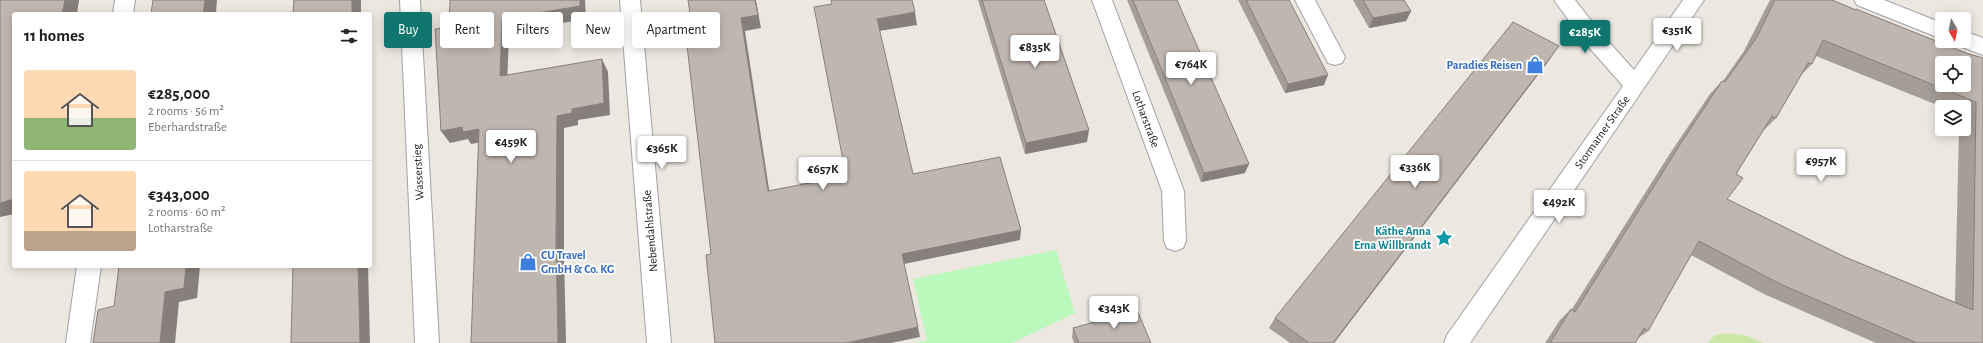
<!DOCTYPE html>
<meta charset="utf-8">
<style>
body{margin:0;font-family:"Alegreya Sans",sans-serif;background:#f6f6f6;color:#202124;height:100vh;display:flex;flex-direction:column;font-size:15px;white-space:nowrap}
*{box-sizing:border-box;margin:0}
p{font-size:13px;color:#757577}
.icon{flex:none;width:22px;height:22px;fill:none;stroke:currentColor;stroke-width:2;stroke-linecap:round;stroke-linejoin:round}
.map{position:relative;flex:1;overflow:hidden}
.side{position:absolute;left:12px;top:12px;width:360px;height:256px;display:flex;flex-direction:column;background:#fff;border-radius:4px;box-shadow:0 2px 10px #0003}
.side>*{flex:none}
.hud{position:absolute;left:384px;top:12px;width:380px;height:36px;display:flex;gap:8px}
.needle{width:26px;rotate:171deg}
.buttons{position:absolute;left:1935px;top:12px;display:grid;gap:8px}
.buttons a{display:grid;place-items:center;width:36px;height:36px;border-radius:4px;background:#fff;box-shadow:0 2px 10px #0003;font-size:20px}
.price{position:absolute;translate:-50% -34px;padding:0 9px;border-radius:4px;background:#fff;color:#222;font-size:13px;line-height:26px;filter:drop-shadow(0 1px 2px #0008)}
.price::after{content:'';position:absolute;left:50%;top:24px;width:12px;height:9px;margin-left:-6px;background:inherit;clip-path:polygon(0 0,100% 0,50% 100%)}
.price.on{background:#0f766e;color:#fff}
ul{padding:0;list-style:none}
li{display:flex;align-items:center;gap:12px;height:100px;padding:0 12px}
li+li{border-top:1px solid #e0e0e0}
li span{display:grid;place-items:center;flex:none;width:112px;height:80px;border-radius:4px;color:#555}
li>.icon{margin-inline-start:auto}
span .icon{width:48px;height:48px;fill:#fffc;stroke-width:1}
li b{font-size:17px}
h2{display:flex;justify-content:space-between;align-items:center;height:48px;padding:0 12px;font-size:17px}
.tag{padding:0 14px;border-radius:4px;background:#fff;box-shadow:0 2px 10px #0003;font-size:14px;line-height:36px}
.tag.on{background:#0f766e;color:#fff}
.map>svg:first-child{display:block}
</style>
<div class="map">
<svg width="1983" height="343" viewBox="0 0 1983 343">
<rect width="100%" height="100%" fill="#ece7e0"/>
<!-- grass -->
<path fill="#cbe7a5" d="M 1728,333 L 1748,336 L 1763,343 L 1708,343 L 1715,335 Z"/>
<!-- park -->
<path fill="#bbf8bb" d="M 1056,250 L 1075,313 L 1012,343 L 916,343 L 927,340 L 913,279 Z"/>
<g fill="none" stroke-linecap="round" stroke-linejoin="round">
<!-- minor casing -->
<g stroke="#a2a2a2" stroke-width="2">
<path id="minor" d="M 115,0 L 135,0 L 133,14 L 113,14 Z
M 400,0 L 420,0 L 439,343 L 415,343 Z
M 620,0 L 640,0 L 671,343 L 647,343 Z
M 1092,0 L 1112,0 L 1184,191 L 1186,241 L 1183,248 L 1175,251 L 1167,248 L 1164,241 L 1162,191 Z
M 1295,0 L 1315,0 L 1345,57 L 1342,63 L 1335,65 L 1328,63 Z
M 1554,0 L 1575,0 L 1600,32 L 1634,70 L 1683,0 L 1704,0 L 1470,343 L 1444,343 L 1447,335 L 1623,86 L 1586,44 Z
M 1854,0 L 1884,0 L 1942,23 L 1942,39 L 1857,5 Z
M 1964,31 L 1983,38 L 1983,55 L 1957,45 L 1955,41 L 1964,41 Z
M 77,266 L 101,266 L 90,343 L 66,343 Z"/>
</g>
<!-- minor -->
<use href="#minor" fill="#fff" fill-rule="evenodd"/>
</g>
<!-- wall -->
<path fill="#a59d97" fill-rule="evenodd" d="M 978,0 L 1044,0 L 1087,142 L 1025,154 Z
M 1127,0 L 1177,0 L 1245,173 L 1201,182 Z
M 1238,0 L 1289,0 L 1324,85 L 1285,93 Z
M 1353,0 L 1404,0 L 1411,11 L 1406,21 L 1369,28 Z
M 1770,0 L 1832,0 L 1855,10 L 1856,9 L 1966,53 L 1983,58 L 1983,343 L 1876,343 L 1766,295 L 1691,255 L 1648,331 L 1637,339 L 1635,343 L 1545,343 L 1560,320 L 1571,309 L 1572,309 L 1669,155 L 1710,94 L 1722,81 L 1723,81 L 1744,51 ZM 1816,56 L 1942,107 L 1964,107 L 1964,129 L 1959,129 L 1955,302 L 1845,257 L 1727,199 L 1736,174 L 1764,130 L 1776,118 L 1802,74 L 1812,64 Z
M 1550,59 L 1334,343 L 1290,343 L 1269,328 L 1275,318 Z
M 1073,328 L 1151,343 L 1074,343 L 1072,337 Z"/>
<!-- shaded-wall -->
<path fill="#867f7b" d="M 65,0 L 79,0 L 77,14 L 62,14 Z
M 205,0 L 217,0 L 216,14 L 203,14 Z
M 352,0 L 361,0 L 361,14 L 352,14 Z
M 580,0 L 585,0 L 586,19 L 509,32 L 507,88 L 500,75 L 502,19 Z
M 755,0 L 756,0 L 761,28 L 745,31 L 771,202 L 768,191 L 741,18 Z
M 1411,11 L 1406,21 L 1369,28 L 1373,18 Z
M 915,12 L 917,25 L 879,31 L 877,19 Z
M 1559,46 L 1550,59 L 1334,343 L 1333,343 Z
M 602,59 L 608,72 L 610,115 L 578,120 L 578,125 L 564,128 L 564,254 L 566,343 L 558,343 L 556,243 L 557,116 L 572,109 Z
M 1328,75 L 1324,85 L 1285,93 L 1288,84 Z
M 462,127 L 479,129 L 487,141 L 471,144 L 468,139 L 450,143 L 441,131 Z
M 1089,130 L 1087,142 L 1025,154 L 1026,143 Z
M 1249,164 L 1245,173 L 1201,182 L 1204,173 Z
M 14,199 L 14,214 L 0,217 L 0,203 Z
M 1021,230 L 1020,240 L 904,264 L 902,254 Z
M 186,266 L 200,266 L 197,298 L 179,302 L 175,343 L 160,343 L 165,292 Z
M 358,266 L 368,266 L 370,343 L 360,343 Z
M 918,327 L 920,337 L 891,343 L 846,343 Z"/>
<!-- building -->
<path fill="#c0b6b0" stroke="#867f7b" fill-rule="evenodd" d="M 0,0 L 65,0 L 62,14 L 14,14 L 14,199 L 0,203 Z
M 153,0 L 205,0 L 203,14 L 151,14 Z
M 294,0 L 352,0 L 352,14 L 293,14 Z
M 450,0 L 580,0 L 580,6 L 502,19 L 500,75 L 501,76 L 602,59 L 604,103 L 572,109 L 572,113 L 557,116 L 556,243 L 558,343 L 471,343 L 479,129 L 463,132 L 462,127 L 441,131 L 435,29 L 449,27 Z
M 688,0 L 755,0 L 758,15 L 741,18 L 768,191 L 846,176 L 814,7 L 832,4 L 831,0 L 912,0 L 915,12 L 877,19 L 913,174 L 1000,157 L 1021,230 L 902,254 L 918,327 L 846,343 L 715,343 L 706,255 L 711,254 L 685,28 L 692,27 Z
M 982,0 L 1044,0 L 1089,130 L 1026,143 Z
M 1133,0 L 1177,0 L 1249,164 L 1204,173 Z
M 1246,0 L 1289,0 L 1328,75 L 1288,84 Z
M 1363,0 L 1404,0 L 1411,11 L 1373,18 Z
M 1775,0 L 1832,0 L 1856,10 L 1856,9 L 1966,53 L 1983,58 L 1983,343 L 1917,343 L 1780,284 L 1699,241 L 1648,331 L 1644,328 L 1635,343 L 1550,343 L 1571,309 L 1575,312 L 1681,143 L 1722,81 L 1725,82 L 1757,37 ZM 1823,40 L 1976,102 L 1973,310 L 1845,257 L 1727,199 L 1743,178 L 1736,174 L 1772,116 L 1776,118 L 1808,63 L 1812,64 ZM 1942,63 L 1964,63 L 1964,85 L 1942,85 Z
M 1513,22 L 1559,46 L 1333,343 L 1309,343 L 1275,318 Z
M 119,266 L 186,266 L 184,288 L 165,292 L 160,343 L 93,343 L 98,310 L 114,306 Z
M 293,266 L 358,266 L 360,343 L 291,343 Z
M 1137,310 L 1151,343 L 1079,343 L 1073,328 Z"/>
<!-- icons -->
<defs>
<g id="shop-bare" transform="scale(1.38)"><path d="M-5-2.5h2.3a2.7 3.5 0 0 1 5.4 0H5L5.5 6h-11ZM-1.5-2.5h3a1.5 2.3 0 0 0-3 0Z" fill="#3f7fe0" stroke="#fff" stroke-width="2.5" paint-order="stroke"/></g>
<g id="sight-bare" transform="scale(1.38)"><path d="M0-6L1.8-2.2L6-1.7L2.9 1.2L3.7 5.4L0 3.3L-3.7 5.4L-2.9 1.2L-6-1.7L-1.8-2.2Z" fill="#0f9aa8" stroke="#fff" stroke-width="2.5" paint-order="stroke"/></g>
</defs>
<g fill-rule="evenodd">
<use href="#shop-bare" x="1535" y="65"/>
<use href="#sight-bare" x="1444" y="238"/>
<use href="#shop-bare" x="528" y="262"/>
</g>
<g text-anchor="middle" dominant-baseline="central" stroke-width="3.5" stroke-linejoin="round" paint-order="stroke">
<!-- shop labels -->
<g font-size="12" font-weight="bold" fill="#366cbe" stroke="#fff" text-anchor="end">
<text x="1522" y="65">Paradies Reisen</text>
<text x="541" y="255" text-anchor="start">CU Travel<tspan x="541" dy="14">GmbH &amp; Co. KG</tspan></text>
</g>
<!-- street labels -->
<g font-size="12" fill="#1b1b1b" stroke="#fff">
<text transform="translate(1146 119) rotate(70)">Lotharstraße</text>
<text transform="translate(1602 132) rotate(-55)">Stormarner Straße</text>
<text transform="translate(418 172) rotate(-93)">Wasserstieg</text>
<text transform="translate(650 231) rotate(-95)">Nebendahlstraße</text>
</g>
<!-- culture labels -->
<g font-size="12" font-weight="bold" fill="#0d838f" stroke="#fff" text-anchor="end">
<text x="1431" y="231">Käthe Anna<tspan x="1431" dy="14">Erna Willbrandt</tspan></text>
</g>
</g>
</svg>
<div class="buttons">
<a><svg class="needle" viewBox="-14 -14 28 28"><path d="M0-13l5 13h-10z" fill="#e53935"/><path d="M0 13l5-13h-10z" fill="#757577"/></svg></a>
<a><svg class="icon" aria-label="locate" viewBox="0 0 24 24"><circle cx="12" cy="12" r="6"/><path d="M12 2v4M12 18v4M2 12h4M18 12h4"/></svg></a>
<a><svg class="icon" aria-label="layers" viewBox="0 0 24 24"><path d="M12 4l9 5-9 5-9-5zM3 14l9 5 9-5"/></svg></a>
</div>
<b class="price" style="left:1677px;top:52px">€351K</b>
<b class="price on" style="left:1585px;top:54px">€285K</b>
<b class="price" style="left:1035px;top:69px">€835K</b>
<b class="price" style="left:1191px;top:86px">€764K</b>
<b class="price" style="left:511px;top:164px">€459K</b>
<b class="price" style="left:662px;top:170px">€365K</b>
<b class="price" style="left:1821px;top:183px">€957K</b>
<b class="price" style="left:1415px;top:189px">€336K</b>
<b class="price" style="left:823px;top:191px">€657K</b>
<b class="price" style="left:1559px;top:224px">€492K</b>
<b class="price" style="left:1114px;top:330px">€343K</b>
<div class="hud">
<a class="tag on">Buy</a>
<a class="tag">Rent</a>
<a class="tag">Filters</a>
<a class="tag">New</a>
<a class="tag">Apartment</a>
</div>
<section class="side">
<h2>11 homes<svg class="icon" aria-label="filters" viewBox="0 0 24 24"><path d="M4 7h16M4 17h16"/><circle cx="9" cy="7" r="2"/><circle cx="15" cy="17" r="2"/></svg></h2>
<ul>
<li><span style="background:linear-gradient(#ffd9b3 60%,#8fb573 0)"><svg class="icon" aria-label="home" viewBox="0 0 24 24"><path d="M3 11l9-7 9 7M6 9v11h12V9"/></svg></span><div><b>€285,000</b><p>2 rooms · 56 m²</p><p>Eberhardstraße</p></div></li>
<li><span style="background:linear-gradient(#ffd9b3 75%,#b9a48a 0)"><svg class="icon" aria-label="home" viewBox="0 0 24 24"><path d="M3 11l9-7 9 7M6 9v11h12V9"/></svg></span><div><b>€343,000</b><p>2 rooms · 60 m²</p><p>Lotharstraße</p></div></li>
</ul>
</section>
</div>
